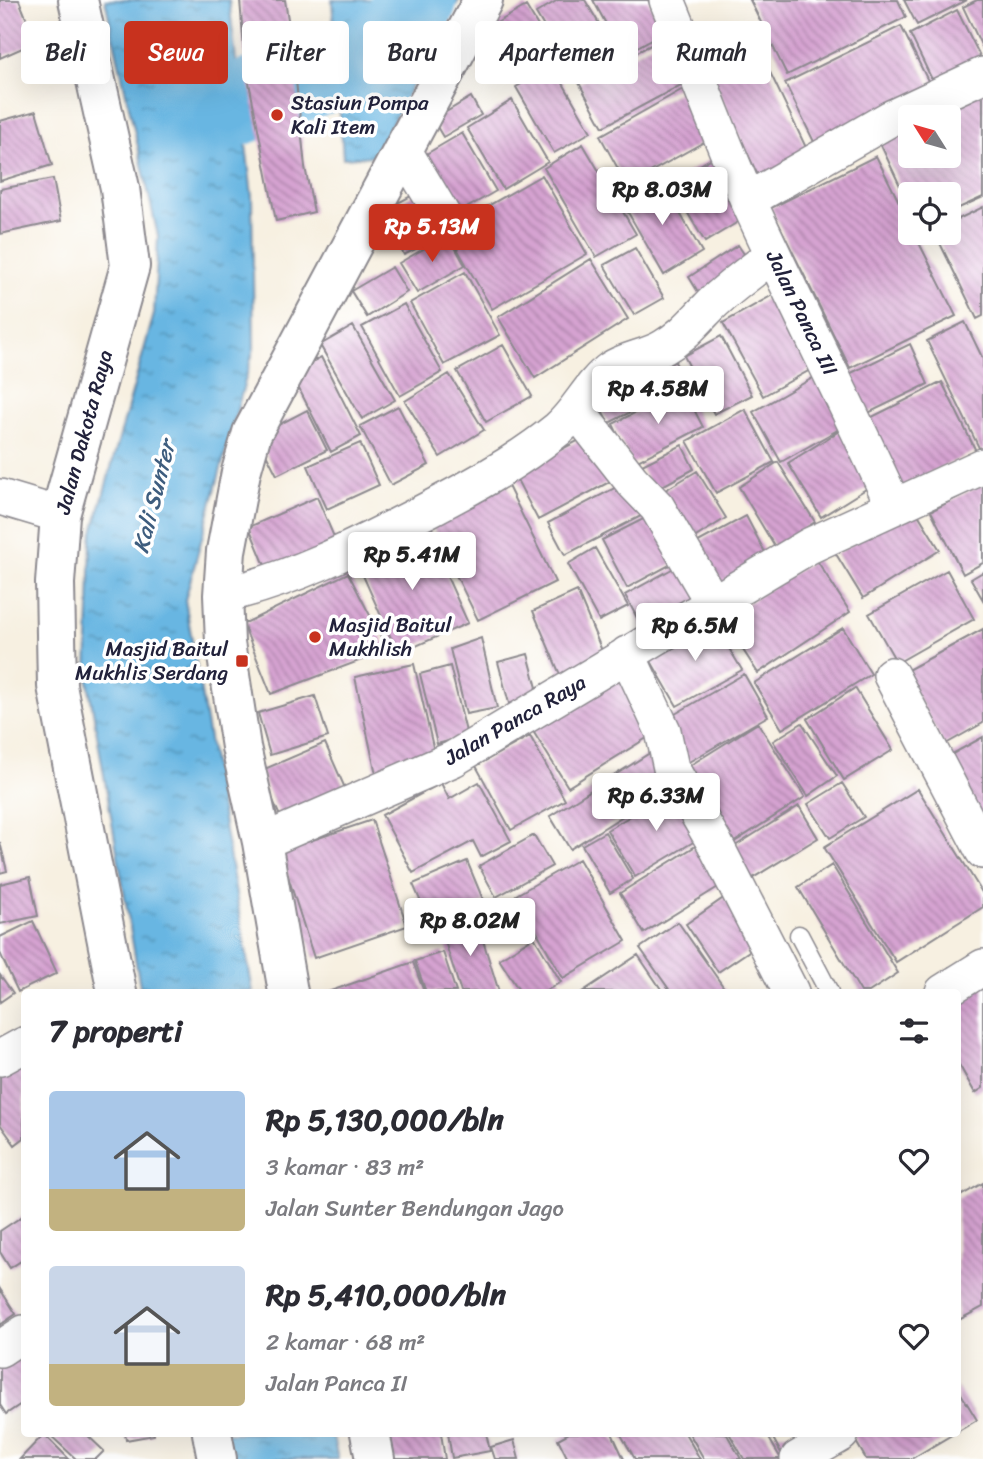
<!DOCTYPE html>
<html lang="id">
<meta charset="utf-8">
<style>
body{margin:0;font-family:Sriracha,sans-serif;background:#f2f2f3;color:#2b2b33;height:100vh;display:flex;flex-direction:column;font-size:26px;white-space:nowrap}
*{box-sizing:border-box;margin:0}
p{font-size:23px;color:#7c7c81}
.icon{flex:none;width:38px;height:38px;fill:none;stroke:currentColor;stroke-width:2;stroke-linecap:round;stroke-linejoin:round}
.map{position:relative;flex:1;overflow:hidden}
.panel{position:absolute;left:21px;top:989px;width:940px;height:448px;display:flex;flex-direction:column;background:#fff;border-radius:7px;box-shadow:0 7px 28px #0002}
.panel>*{flex:none}
.hud{position:absolute;left:21px;top:21px;width:942px;height:63px;display:flex;gap:14px}
.needle{width:46px;rotate:307deg}
.tools{position:absolute;left:898px;top:105px;display:grid;gap:14px}
.tools a{display:grid;place-items:center;width:63px;height:63px;border-radius:7px;background:#fff;box-shadow:0 7px 28px #0002;font-size:35px}
.price{position:absolute;translate:-50% -60px;padding:0 16px;border-radius:7px;background:#fff;color:#222;font-size:23px;line-height:46px;filter:drop-shadow(0 2px 4px #0008)}
.price::after{content:'';position:absolute;left:50%;top:42px;width:21px;height:16px;margin-left:-10px;background:inherit;clip-path:polygon(0 0,100% 0,50% 100%)}
.price.current{background:#c8321e;color:#fff}
ul{padding:0;list-style:none}
li{display:flex;align-items:center;gap:21px;height:175px;padding:0 28px}
li span{display:grid;place-items:center;flex:none;width:196px;height:140px;border-radius:7px;color:#555}
li>.icon{margin-inline-start:auto}
span .icon{width:84px;height:84px;fill:#fffc;stroke-width:1}
li b{font-size:30px}
h2{display:flex;justify-content:space-between;align-items:center;height:84px;padding:0 28px;font-size:30px}
.tag{padding:0 24px;border-radius:7px;background:#fff;box-shadow:0 7px 28px #0002;font-size:24px;line-height:63px}
.tag.current{background:#c8321e;color:#fff}
.map>svg:first-child{display:block}
</style>
<div class="map">
<svg width="983" height="1459" viewBox="0 0 983 1459">
<defs>
<pattern id="water-ripples" width="26" height="14" patternUnits="userSpaceOnUse" patternTransform="scale(1.75)"><rect width="26" height="14" fill="#67b6e2"/><path d="M2 4q2-2 4 0t4 0M15 11q2-2 4 0t4 0" fill="none" stroke="#5494b8"/></pattern>
<pattern id="building-back-hatch" width="6" height="6" patternUnits="userSpaceOnUse" patternTransform="scale(1.75)"><rect width="6" height="6" fill="#d6a3d1"/><path d="M-1 5l2 2M0 0l6 6M5-1l2 2" fill="none" stroke="#ad84ab"/></pattern>
</defs>
<rect width="100%" height="100%" fill="#fff"/>
<filter id="ink" filterUnits="userSpaceOnUse"><feTurbulence type="fractalNoise" baseFrequency=".0143" numOctaves="2"/><feDisplacementMap in="SourceGraphic" scale="14" xChannelSelector="R" yChannelSelector="G"/><feConvolveMatrix kernelMatrix="1 2 1 2 8 2 1 2 1" color-interpolation-filters="sRGB"/></filter>
<filter id="wash" filterUnits="userSpaceOnUse"><feTurbulence type="fractalNoise" baseFrequency=".00686" numOctaves="4" result="noise"/><feDisplacementMap in="SourceGraphic" scale="28" xChannelSelector="R" yChannelSelector="G"/><feGaussianBlur stdDeviation="1.57" result="paint"/><feColorMatrix in="noise" values="0 0 0 0 0 0 0 0 0 0 0 0 0 0 0 0 0 1.4 0 .05"/><feComposite in="paint" operator="in"/></filter>
<g filter="url(#wash)">
<rect width="100%" height="100%" fill="#f7f0e1"/>
<!-- water -->
<path fill="url(#water-ripples)" stroke="#446c8e" stroke-width="2" d="M 105,0 L 229,0 L 252,196 L 254,348 L 185,600 L 253,992 L 141,992 L 87,676 L 91,539 L 154,314 L 158,236 Z
M 332,0 L 459,0 L 374,156 L 343,158 Z
M 217,1433 L 332,1433 L 338,1459 L 223,1459 Z"/>
<g fill="none" stroke-linecap="round" stroke-linejoin="round">
<!-- river -->
<path stroke="#67b6e2" stroke-width="82" d="M 189,123 L 391,47 L 416,0"/>
</g>
<g id="blocks">
<!-- building -->
<path fill="url(#building-back-hatch)" d="M 0,0 L 19,0 L 36,42 L 0,58 Z
M 240,0 L 285,0 L 293,52 L 305,167 L 314,212 L 276,221 L 245,62 Z
M 558,0 L 585,0 L 616,52 L 573,77 L 536,13 Z
M 593,0 L 648,0 L 666,31 L 623,55 Z
M 750,0 L 898,0 L 906,17 L 787,75 Z
M 904,0 L 967,0 L 917,25 Z
M 977,0 L 983,0 L 983,49 L 963,7 Z
M 526,6 L 557,58 L 514,82 L 484,30 Z
M 957,10 L 983,62 L 937,90 L 910,34 Z
M 746,22 L 811,158 L 761,182 L 697,46 Z
M 901,26 L 934,93 L 818,150 L 785,83 Z
M 658,41 L 681,85 L 603,127 L 579,83 Z
M 553,66 L 591,132 L 554,153 L 516,87 Z
M 683,89 L 711,138 L 627,185 L 600,136 Z
M 983,89 L 983,197 L 948,213 L 948,194 L 910,194 L 910,207 L 878,139 L 910,124 L 910,156 L 948,156 L 948,117 L 924,117 Z
M 471,97 L 481,115 L 443,137 L 433,120 Z
M 512,100 L 548,162 L 503,189 L 467,128 Z
M 36,111 L 52,165 L 0,181 L 0,121 Z
M 462,133 L 496,191 L 449,218 L 416,160 Z
M 583,144 L 636,234 L 596,257 L 544,168 Z
M 876,156 L 910,224 L 910,233 L 914,233 L 956,316 L 850,368 L 771,208 Z
M 712,158 L 746,217 L 705,242 L 670,183 Z
M 542,175 L 587,254 L 492,309 L 448,233 L 404,255 L 381,212 L 424,189 L 446,230 Z
M 53,179 L 61,221 L 0,234 L 0,189 Z
M 661,180 L 702,252 L 664,275 L 622,202 Z
M 983,207 L 983,316 L 977,319 L 935,233 L 948,233 L 948,224 Z
M 448,235 L 465,265 L 417,293 L 399,263 Z
M 738,245 L 750,263 L 700,295 L 689,277 Z
M 635,248 L 664,298 L 634,315 L 604,265 Z
M 591,259 L 628,319 L 535,378 L 498,317 Z
M 392,267 L 407,292 L 367,317 L 351,291 Z
M 465,272 L 500,335 L 444,365 L 410,303 Z
M 778,292 L 819,365 L 763,396 L 723,323 Z
M 404,304 L 442,372 L 400,396 L 362,327 Z
M 965,322 L 983,359 L 983,451 L 981,452 L 927,341 Z
M 353,326 L 395,400 L 362,419 L 320,345 Z
M 721,336 L 752,395 L 714,414 L 684,356 Z
M 910,344 L 928,384 L 858,418 L 839,379 Z
M 503,345 L 532,396 L 486,422 L 457,371 Z
M 321,357 L 361,436 L 331,452 L 291,373 Z
M 673,359 L 688,383 L 609,423 L 595,398 Z
M 449,374 L 484,430 L 440,457 L 405,401 Z
M 818,375 L 846,425 L 781,462 L 753,412 Z
M 942,382 L 976,451 L 892,491 L 860,423 Z
M 683,388 L 703,427 L 632,464 L 613,424 Z
M 398,406 L 429,465 L 391,485 L 360,426 Z
M 745,409 L 774,462 L 716,493 L 687,441 Z
M 307,410 L 327,450 L 277,475 L 257,436 Z
M 841,430 L 874,484 L 821,517 L 788,463 Z
M 589,435 L 613,480 L 538,520 L 514,474 Z
M 360,443 L 379,485 L 327,509 L 308,466 Z
M 682,445 L 694,469 L 653,491 L 640,466 Z
M 778,462 L 815,522 L 775,547 L 739,487 Z
M 697,471 L 726,518 L 686,543 L 657,495 Z
M 624,483 L 641,516 L 565,555 L 548,523 Z
M 507,484 L 555,582 L 478,620 L 430,522 Z
M 983,484 L 983,563 L 963,574 L 931,511 Z
M 317,497 L 337,544 L 268,573 L 249,527 Z
M 913,506 L 940,550 L 863,598 L 836,554 Z
M 655,513 L 679,560 L 627,588 L 602,540 Z
M 746,516 L 768,558 L 711,589 L 689,547 Z
M 426,530 L 468,623 L 398,654 L 357,562 Z
M 595,548 L 628,606 L 599,621 L 568,564 Z
M 816,559 L 850,612 L 758,673 L 723,619 Z
M 681,564 L 702,604 L 646,635 L 625,595 Z
M 947,570 L 974,619 L 897,663 L 869,614 Z
M 983,572 L 983,600 L 971,579 Z
M 348,573 L 388,650 L 271,694 L 243,624 Z
M 577,591 L 605,658 L 561,677 L 533,611 Z
M 712,620 L 742,670 L 677,706 L 648,656 Z
M 843,628 L 871,674 L 782,729 L 754,683 Z
M 983,629 L 983,723 L 944,745 L 904,672 Z
M 481,638 L 497,708 L 466,714 L 450,649 Z
M 528,654 L 540,699 L 510,707 L 498,662 Z
M 414,664 L 436,760 L 376,774 L 355,677 Z
M 450,666 L 467,736 L 437,744 L 420,674 Z
M 621,672 L 658,731 L 568,787 L 531,728 Z
M 744,674 L 768,716 L 687,763 L 663,721 Z
M 855,688 L 893,750 L 844,780 L 807,719 Z
M 315,696 L 328,737 L 270,755 L 258,713 Z
M 758,723 L 805,797 L 728,846 L 681,771 Z
M 802,723 L 837,776 L 808,796 L 773,741 Z
M 530,736 L 565,800 L 511,830 L 476,766 Z
M 983,737 L 983,827 L 945,758 Z
M 325,743 L 348,795 L 283,823 L 260,771 Z
M 653,751 L 674,784 L 570,849 L 550,816 Z
M 479,782 L 511,841 L 481,857 L 473,841 L 413,873 L 382,815 L 441,783 L 449,799 Z
M 842,783 L 864,817 L 830,838 L 808,804 Z
M 676,789 L 705,835 L 635,877 L 607,830 Z
M 918,789 L 983,894 L 983,907 L 896,962 L 824,847 Z
M 799,806 L 818,838 L 743,884 L 724,853 Z
M 372,820 L 407,926 L 314,958 L 280,851 Z
M 605,832 L 633,879 L 610,893 L 582,845 Z
M 534,835 L 552,866 L 496,897 L 479,866 Z
M 0,842 L 7,871 L 0,873 Z
M 699,844 L 723,884 L 644,933 L 620,893 Z
M 579,859 L 626,941 L 563,978 L 516,895 Z
M 467,861 L 484,902 L 431,925 L 413,884 Z
M 832,865 L 898,973 L 869,992 L 861,992 L 798,887 Z
M 30,877 L 38,916 L 0,924 L 0,884 Z
M 725,897 L 758,945 L 718,972 L 686,924 Z
M 476,918 L 499,992 L 461,992 L 441,929 Z
M 33,921 L 57,973 L 18,992 L 0,953 L 0,937 Z
M 678,922 L 727,992 L 671,992 L 640,948 Z
M 534,937 L 561,982 L 544,992 L 520,992 L 499,959 Z
M 443,952 L 456,992 L 426,992 L 415,961 Z
M 638,955 L 663,992 L 582,992 Z
M 413,962 L 424,992 L 328,992 Z
M 0,975 L 13,993 L 0,1002 Z
M 983,983 L 983,1088 L 975,1093 L 957,1061 L 957,997 Z
M 21,1061 L 24,1066 L 24,1138 L 15,1145 L 0,1124 L 0,1077 Z
M 983,1183 L 983,1307 L 957,1321 L 957,1198 Z
M 24,1215 L 24,1259 L 10,1268 L 0,1252 L 0,1231 Z
M 0,1289 L 16,1314 L 0,1325 Z
M 24,1348 L 24,1402 L 6,1414 L 0,1405 L 0,1364 Z
M 957,1387 L 977,1420 L 957,1432 Z
M 48,1433 L 85,1433 L 104,1451 L 96,1459 L 76,1459 Z
M 125,1433 L 154,1433 L 154,1435 L 126,1440 Z
M 381,1433 L 441,1433 L 445,1459 L 386,1459 Z
M 448,1433 L 486,1433 L 490,1451 L 452,1458 Z
M 569,1433 L 612,1433 L 624,1459 L 568,1459 L 558,1439 Z
M 620,1433 L 685,1433 L 700,1459 L 635,1459 Z
M 689,1433 L 726,1433 L 741,1459 L 704,1459 Z
M 729,1433 L 766,1433 L 781,1459 L 744,1459 Z
M 770,1433 L 826,1433 L 784,1458 Z
M 851,1433 L 955,1433 L 911,1459 L 866,1459 Z
M 44,1434 L 69,1459 L 20,1459 Z
M 514,1440 L 519,1459 L 495,1459 L 491,1447 Z"/>
</g>
</g>
<g filter="url(#ink)">
<use href="#blocks" fill-opacity="0" stroke="#8c898e" stroke-width="2"/>
<g fill="none" stroke-linecap="round" stroke-linejoin="round">
<!-- service casing -->
<g stroke="#8c898e" stroke-width="21">
<path id="service" d="M 799,935 L 829,992"/>
</g>
<!-- minor casing -->
<g stroke="#8c898e" stroke-width="38">
<path id="minor" d="M 667,0 C 694,66 718,133 747,198 C 794,302 847,403 894,507
M 404,151 L 449,226
M 748,200 L 891,118 L 983,75
M 577,411 L 632,481 L 657,507 L 713,603
M 0,497 L 60,515
M 223,595 C 291,580 352,549 414,517 C 464,491 514,465 558,429 C 579,411 589,385 611,369 C 626,359 648,357 664,347 C 682,337 694,322 708,308 C 727,288 752,272 773,254
M 627,654 L 663,731 L 671,768 L 714,842 L 791,992
M 891,675 L 983,851
M 262,842 L 453,759 L 809,546 L 983,466
M 943,992 L 983,967
M 0,1058 L 24,1045
M 0,1349 L 24,1333
M 798,1459 L 841,1434"/>
</g>
<!-- tertiary casing -->
<g stroke="#8c898e" stroke-width="42">
<path id="tertiary" d="M 78,0 L 120,188 L 130,266 L 60,515 L 55,583 L 57,686 L 117,992
M 288,992 L 262,842 L 241,747 L 225,643 L 223,595 L 226,551 L 241,472 L 252,433 L 483,0
M 212,1433 L 217,1459
M 370,1433 L 375,1459"/>
</g>
<!-- service -->
<use href="#service" stroke="#fff" stroke-width="18"/>
<!-- minor -->
<use href="#minor" stroke="#fff" stroke-width="35"/>
<!-- tertiary -->
<use href="#tertiary" stroke="#fff" stroke-width="38"/>
</g>
</g>
<!-- markers -->
<g fill="#c8321e" stroke="#fff" stroke-width="2.5">
<circle cx="277" cy="115" r="7"/>
<circle cx="315" cy="637" r="7"/>
<rect x="235" y="654" width="14" height="14" rx="3.5"/>
</g>
<g text-anchor="middle" dominant-baseline="central" stroke-width="7" stroke-linejoin="round" paint-order="stroke">
<!-- poi labels -->
<g font-size="21" fill="#22223b" stroke="#fff" text-anchor="start">
<text x="291" y="103">Stasiun Pompa<tspan x="291" dy="24">Kali Item</tspan></text>
<text x="329" y="625">Masjid Baitul<tspan x="329" dy="24">Mukhlish</tspan></text>
<text x="228" y="649" text-anchor="end">Masjid Baitul<tspan x="228" dy="24">Mukhlis Serdang</tspan></text>
</g>
<!-- street labels -->
<g font-size="21" fill="#22223b" stroke="#fff">
<text transform="translate(802 313) rotate(64)">Jalan Panca III</text>
<text transform="translate(84 432) rotate(-75)">Jalan Dakota Raya</text>
<text transform="translate(515 720) rotate(-30)">Jalan Panca Raya</text>
</g>
<!-- water labels -->
<g font-size="23" font-style="italic" fill="#3e5d7e" stroke="#fff">
<text transform="translate(154 497) rotate(-76)">Kali Sunter</text>
</g>
</g>
</svg>
<div class="tools">
<a><svg class="needle" viewBox="-14 -14 28 28"><path d="M0-13l5 13h-10z" fill="#e53935"/><path d="M0 13l5-13h-10z" fill="#7c7c81"/></svg></a>
<a><svg class="icon" aria-label="locate" viewBox="0 0 24 24"><circle cx="12" cy="12" r="6"/><path d="M12 2v4M12 18v4M2 12h4M18 12h4"/></svg></a>
</div>
<b class="price" style="left:662px;top:227px">Rp 8.03M</b>
<b class="price current" style="left:432px;top:264px">Rp 5.13M</b>
<b class="price" style="left:658px;top:426px">Rp 4.58M</b>
<b class="price" style="left:412px;top:592px">Rp 5.41M</b>
<b class="price" style="left:695px;top:663px">Rp 6.5M</b>
<b class="price" style="left:656px;top:833px">Rp 6.33M</b>
<b class="price" style="left:470px;top:958px">Rp 8.02M</b>
<div class="hud">
<a class="tag">Beli</a>
<a class="tag current">Sewa</a>
<a class="tag">Filter</a>
<a class="tag">Baru</a>
<a class="tag">Apartemen</a>
<a class="tag">Rumah</a>
</div>
<section class="panel">
<h2>7 properti<svg class="icon" aria-label="filters" viewBox="0 0 24 24"><path d="M4 7h16M4 17h16"/><circle cx="9" cy="7" r="2"/><circle cx="15" cy="17" r="2"/></svg></h2>
<ul>
<li><span style="background:linear-gradient(#a9c7e8 70%,#c2b280 0)"><svg class="icon" aria-label="home" viewBox="0 0 24 24"><path d="M3 11l9-7 9 7M6 9v11h12V9"/></svg></span><div><b>Rp 5,130,000/bln</b><p>3 kamar · 83 m²</p><p>Jalan Sunter Bendungan Jago</p></div><svg class="icon" aria-label="heart" viewBox="0 0 24 24"><path d="M12 20l-8-8c-3-5 5-10 8-4 3-6 11-1 8 4z"/></svg></li>
<li><span style="background:linear-gradient(#c9d6e8 70%,#c2b280 0)"><svg class="icon" aria-label="home" viewBox="0 0 24 24"><path d="M3 11l9-7 9 7M6 9v11h12V9"/></svg></span><div><b>Rp 5,410,000/bln</b><p>2 kamar · 68 m²</p><p>Jalan Panca II</p></div><svg class="icon" aria-label="heart" viewBox="0 0 24 24"><path d="M12 20l-8-8c-3-5 5-10 8-4 3-6 11-1 8 4z"/></svg></li>
</ul>
</section>
</div>
